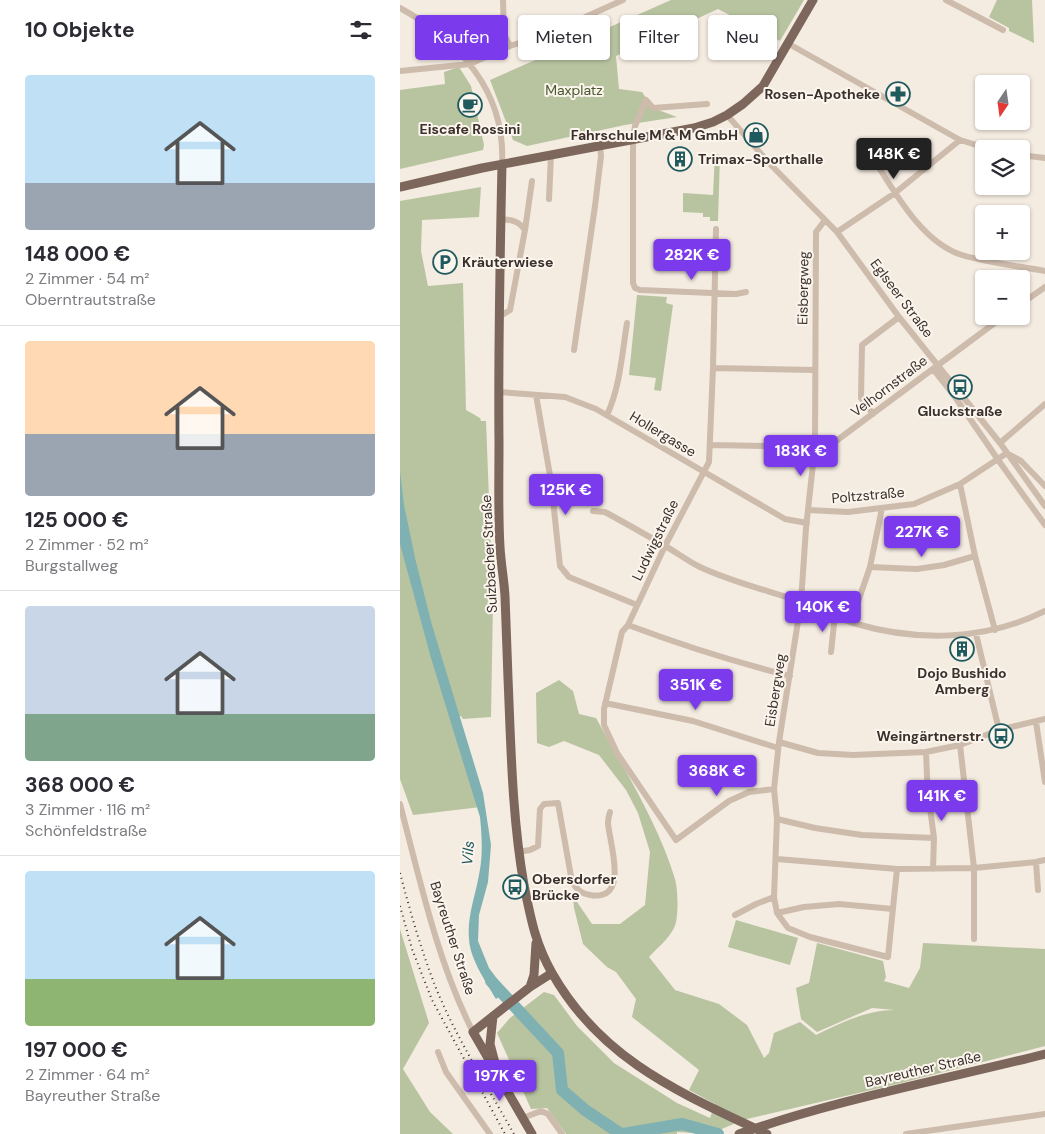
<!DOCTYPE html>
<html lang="de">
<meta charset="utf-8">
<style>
body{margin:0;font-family:"DM Sans",sans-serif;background:#f2f2f3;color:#2b2b33;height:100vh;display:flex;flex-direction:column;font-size:19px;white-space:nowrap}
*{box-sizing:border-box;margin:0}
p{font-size:16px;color:#7c7c81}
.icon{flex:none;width:28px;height:28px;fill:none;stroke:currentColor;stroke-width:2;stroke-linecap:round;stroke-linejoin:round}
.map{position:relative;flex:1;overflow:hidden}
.side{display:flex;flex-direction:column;background:#fff;width:400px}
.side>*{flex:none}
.guide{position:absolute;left:15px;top:15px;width:475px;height:45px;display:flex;gap:10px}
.needle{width:32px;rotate:193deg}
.fabs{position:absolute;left:575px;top:75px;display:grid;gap:10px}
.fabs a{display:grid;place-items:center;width:55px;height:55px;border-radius:5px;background:#fff;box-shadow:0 1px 4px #0004;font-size:25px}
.price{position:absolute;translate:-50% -42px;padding:0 11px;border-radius:5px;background:#7c3aed;color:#fff;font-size:16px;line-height:32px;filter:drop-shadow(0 1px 2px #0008)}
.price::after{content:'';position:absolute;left:50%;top:30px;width:15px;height:11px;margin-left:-8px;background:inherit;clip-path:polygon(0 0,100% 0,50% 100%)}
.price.selected{background:#222;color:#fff}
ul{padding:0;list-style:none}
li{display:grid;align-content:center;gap:10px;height:265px;padding:0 25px}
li+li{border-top:1px solid #e1e1e2}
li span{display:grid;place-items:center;height:155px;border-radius:5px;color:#555}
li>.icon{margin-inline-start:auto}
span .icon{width:90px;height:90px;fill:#fffc;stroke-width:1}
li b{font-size:21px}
h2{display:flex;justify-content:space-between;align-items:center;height:60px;padding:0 25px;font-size:21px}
.pill{padding:0 18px;border-radius:5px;background:#fff;box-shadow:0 1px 4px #0004;font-size:18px;line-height:45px}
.pill.selected{background:#7c3aed;color:#fff}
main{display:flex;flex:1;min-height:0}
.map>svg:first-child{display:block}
</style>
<main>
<section class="side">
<h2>10 Objekte<svg class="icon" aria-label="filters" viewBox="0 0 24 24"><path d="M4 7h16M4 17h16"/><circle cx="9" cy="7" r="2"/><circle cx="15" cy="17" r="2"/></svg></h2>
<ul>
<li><span style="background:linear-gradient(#bfe0f5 70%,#9aa5b1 0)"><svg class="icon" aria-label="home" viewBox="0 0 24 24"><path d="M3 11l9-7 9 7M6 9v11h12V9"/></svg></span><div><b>148 000 €</b><p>2 Zimmer · 54 m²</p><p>Oberntrautstraße</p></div></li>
<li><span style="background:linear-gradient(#ffd9b3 60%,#9aa5b1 0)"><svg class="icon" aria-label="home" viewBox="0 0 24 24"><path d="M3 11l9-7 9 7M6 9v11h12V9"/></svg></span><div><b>125 000 €</b><p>2 Zimmer · 52 m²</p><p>Burgstallweg</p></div></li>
<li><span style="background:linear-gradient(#c9d6e8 70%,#7fa58c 0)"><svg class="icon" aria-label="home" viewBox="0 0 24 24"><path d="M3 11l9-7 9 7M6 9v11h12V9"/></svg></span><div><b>368 000 €</b><p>3 Zimmer · 116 m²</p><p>Schönfeldstraße</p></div></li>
<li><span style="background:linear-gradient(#bfe0f5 70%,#8fb573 0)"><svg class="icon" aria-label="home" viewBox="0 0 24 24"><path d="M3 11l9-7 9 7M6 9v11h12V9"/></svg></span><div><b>197 000 €</b><p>2 Zimmer · 64 m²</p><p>Bayreuther Straße</p></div></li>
</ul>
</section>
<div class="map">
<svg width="645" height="1134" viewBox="0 0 645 1134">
<rect width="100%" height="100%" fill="#f4ebe1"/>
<!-- green -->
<path fill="#b8c4a0" d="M 271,0 L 404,0 L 380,41 L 318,9 L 216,56 L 219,89 L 242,92 L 253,108 L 277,117 L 225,125 L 127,146 L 113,140 L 90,80 Z
M 597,0 L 632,0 L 634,43 L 609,31 L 609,28 L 589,17 Z
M 202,18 L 205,24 L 153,46 L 151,42 L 160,38 L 160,36 Z
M 59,67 L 71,86 L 84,145 L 83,150 L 0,169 L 0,90 L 45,84 L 44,72 Z
M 315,154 L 320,155 L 318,221 L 310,221 L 310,217 L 303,217 L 303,213 L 283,212 L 283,193 L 313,195 Z
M 81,187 L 79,217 L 22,220 L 21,251 L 28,286 L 63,283 L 66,410 L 80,418 L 81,421 L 86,421 L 93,602 L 91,717 L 63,719 L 61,716 L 53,717 L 81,807 L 13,815 L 0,779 L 0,201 Z
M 237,295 L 267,297 L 266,303 L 273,305 L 261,391 L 254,390 L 256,378 L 229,375 Z
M 159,680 L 173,691 L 179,714 L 196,718 C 223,767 259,825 275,879 C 278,890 279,919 274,928 C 268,940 257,948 249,957 L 275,990 L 319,1004 L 347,1025 L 364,1058 L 369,1053 L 374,1033 L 400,1022 L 416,1035 C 441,1023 466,1010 495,1010 L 472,1008 L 417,1032 L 401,1019 L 396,988 L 409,983 L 417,943 L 483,961 L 486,977 L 484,981 L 509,988 L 520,968 L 523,943 L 645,949 L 645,1046 L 497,1084 L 343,1120 L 310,1134 L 277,1132 L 277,1134 L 166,1134 L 147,1108 L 131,1109 L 97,1033 L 110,1018 L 144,992 L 154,995 L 177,1026 L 214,1063 L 277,1103 L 310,1118 L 315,1104 L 289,1090 L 299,1070 L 232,1017 L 236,999 L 216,972 L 207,967 L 183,944 L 174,908 L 173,896 L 192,924 L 220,924 L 245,905 L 250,852 L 238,813 L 226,790 L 199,755 L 164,741 L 149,747 L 137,743 L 136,693 Z
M 336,920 L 398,938 L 390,965 L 328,947 Z
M 0,929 L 29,1023 L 3,1069 L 30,1112 L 53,1134 L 0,1134 Z"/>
<!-- water -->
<path fill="#7fb0b2" d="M 0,471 L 4,505 L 16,562 L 32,625 L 83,793 L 91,845 L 88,882 L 79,915 L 78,941 L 89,968 L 106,991 L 96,999 C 86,982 70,959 69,939 C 67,917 75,897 79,875 C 83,856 82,837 80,817 L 31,658 L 0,544 Z"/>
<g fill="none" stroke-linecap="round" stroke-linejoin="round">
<!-- river -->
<path stroke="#7fb0b2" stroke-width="12" d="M 91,981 L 158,1053 L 162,1090 L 185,1110 L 221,1134
M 223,1134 L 282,1124 L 318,1134"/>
<!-- minor -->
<path stroke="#cdbbac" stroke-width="6" d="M 103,0 L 104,34 L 110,46
M 546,0 L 603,30
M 0,8 C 60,41 106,92 102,164
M 389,44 L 560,140 L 590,149
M 0,71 L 70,64 L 110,46 L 152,32 L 223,0
M 307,104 L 253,108 L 246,100 L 235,126 L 233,138 L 233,283 L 235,288 L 240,290 L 336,294 L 346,292
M 327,115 L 369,163 L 437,232 L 499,317 L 600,443 L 645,506
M 621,155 L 645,158
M 473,158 C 494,191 522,243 562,255 C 589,263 618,266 645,271
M 149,199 L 151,155
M 425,220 L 416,232 L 415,446 L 406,528 L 401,602 L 379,742 L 374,789 L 377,819 L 374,897 L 377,913 L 388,928 L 410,937 L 488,957 L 497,869
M 316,229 L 313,368 L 309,462 L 265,546 L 228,625 L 222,632 L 204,709 L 204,725 L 217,753 L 276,840 L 329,801 L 349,792 L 374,789
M 125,230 L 132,181
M 437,232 L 495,193 L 560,140
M 621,304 L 645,287
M 99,317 L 110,310 L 125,230 C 118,220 111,220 101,219
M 174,350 L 195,206 L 201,156 L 200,145
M 313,368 L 415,370
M 533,369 L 555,397 L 601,464 L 645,525
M 99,392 L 165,397 L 196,409 L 373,512 L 385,519 L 407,523
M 136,395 L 151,481 L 160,566 L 169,577 L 237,605
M 473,414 L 461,398 L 462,345 L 499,317
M 207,415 C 220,387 222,354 227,323
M 600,443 L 645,404
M 310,445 L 428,447 L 604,316
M 610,455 L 621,461 L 645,486
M 560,484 L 575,556 L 595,630
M 408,510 L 448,512 L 514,504 L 560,484 L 607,453
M 193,511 L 205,512 C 225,523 245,534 265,546 C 276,552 288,561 300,567 C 336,584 375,592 411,605 C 426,610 439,619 453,623 C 517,642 585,641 645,611
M 470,567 L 517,569 L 544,565 L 575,556
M 451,622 L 470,567 L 482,508
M 228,625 C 281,645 335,662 390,676
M 576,634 L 599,730
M 431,652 L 435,615
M 205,703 L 293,721 L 378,748
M 636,722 L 645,782
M 379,742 L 418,753 L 453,755 L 526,752 L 560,745 L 599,730 L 645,719
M 560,745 L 574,868 L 574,939
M 526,752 L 528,799
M 0,804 C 20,880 37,961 73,1032
M 530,808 L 534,838 L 533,869
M 377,819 L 415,828 L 462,835 L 534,838
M 118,852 L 130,850 L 138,846 L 140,809 L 144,804 L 158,803 L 172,882 C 176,889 182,894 190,895 C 231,902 209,842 208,823 C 208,819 209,815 210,812
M 377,859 L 497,869 L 574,868 L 636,862 L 645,860
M 636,862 L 638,890
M 377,913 L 404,907 L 439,904 L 493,909
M 335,915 L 356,904 L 374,897
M 38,1052 L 46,1072 L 90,1134
M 123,1118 L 141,1111 L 148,1114 L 162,1134
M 506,1134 L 645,1114"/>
<!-- major -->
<path stroke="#7d675c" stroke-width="9" d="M 102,164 C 100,257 98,350 99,443 C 99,478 98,513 100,547 C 101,564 104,580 105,596 C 106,623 107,651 108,678 C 111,747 112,817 124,885 C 131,919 135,943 152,973 C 202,1061 281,1093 367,1134
M 0,187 L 82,168 L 294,128 L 313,122 L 327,115 L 343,104 L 363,86 L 413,0
M 130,987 L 134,975 L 136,943
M 93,1016 L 90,1044 L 95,1063
M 132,1134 L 73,1032 L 130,987 L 152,973
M 339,1134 C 438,1099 543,1080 645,1054"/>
<!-- rail -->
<path stroke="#3b302b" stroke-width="2" stroke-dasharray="1 4" stroke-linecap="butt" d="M 0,873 C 11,914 22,954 38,993 C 59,1042 88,1088 114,1134
M 0,906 L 12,949 L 32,1000 L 105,1134"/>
</g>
<!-- icons -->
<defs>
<g id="pharmacy-ring" transform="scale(1.25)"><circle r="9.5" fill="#fbf5ee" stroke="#1f5a5e" stroke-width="1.5"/><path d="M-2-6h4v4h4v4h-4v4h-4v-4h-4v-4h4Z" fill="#1f5a5e"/></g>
<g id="cafe-ring" transform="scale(1.25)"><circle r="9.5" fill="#fbf5ee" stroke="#1f5a5e" stroke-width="1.5"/><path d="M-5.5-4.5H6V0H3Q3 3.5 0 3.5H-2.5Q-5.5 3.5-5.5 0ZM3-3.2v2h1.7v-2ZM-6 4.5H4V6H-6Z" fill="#1f5a5e"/></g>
<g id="shop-ring" transform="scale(1.25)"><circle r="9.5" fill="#fbf5ee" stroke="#1f5a5e" stroke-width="1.5"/><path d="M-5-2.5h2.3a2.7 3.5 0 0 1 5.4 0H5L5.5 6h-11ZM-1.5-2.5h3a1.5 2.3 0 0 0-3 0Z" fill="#1f5a5e"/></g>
<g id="building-ring" transform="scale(1.25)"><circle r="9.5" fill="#fbf5ee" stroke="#1f5a5e" stroke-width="1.5"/><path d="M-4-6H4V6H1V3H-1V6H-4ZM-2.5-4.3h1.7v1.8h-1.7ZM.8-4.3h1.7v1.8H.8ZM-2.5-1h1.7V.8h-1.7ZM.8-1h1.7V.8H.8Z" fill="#1f5a5e"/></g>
<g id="parking-ring" transform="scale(1.25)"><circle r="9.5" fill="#fbf5ee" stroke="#1f5a5e" stroke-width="1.5"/><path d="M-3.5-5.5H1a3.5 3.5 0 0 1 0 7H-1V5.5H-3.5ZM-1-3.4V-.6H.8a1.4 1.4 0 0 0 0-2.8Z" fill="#1f5a5e"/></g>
<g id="bus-ring" transform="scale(1.25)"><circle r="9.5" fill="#fbf5ee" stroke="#1f5a5e" stroke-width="1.5"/><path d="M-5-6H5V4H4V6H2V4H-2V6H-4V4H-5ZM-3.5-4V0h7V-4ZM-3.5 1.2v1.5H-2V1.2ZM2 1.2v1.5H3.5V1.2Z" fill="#1f5a5e"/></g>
</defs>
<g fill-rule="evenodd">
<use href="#pharmacy-ring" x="498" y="94"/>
<use href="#cafe-ring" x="70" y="105"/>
<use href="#shop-ring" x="356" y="135"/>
<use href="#building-ring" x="280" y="159"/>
<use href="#parking-ring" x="45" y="262"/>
<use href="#bus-ring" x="560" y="387"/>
<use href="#building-ring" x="562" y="649"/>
<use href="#bus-ring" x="601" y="736"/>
<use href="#bus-ring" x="115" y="887"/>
</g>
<g text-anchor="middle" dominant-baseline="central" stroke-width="4" stroke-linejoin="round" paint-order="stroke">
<!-- park labels -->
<g font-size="14" fill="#4a5a2e" stroke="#fbf5ee">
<text x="174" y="90">Maxplatz</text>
</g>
<!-- poi labels -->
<g font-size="14" font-weight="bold" fill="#3b302b" stroke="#fbf5ee" text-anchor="end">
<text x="480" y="94">Rosen-Apotheke</text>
<text x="70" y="129" text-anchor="middle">Eiscafe Rossini</text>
<text x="338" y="135">Fahrschule M &amp; M GmbH</text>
<text x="298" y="159" text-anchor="start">Trimax-Sporthalle</text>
<text x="62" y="262" text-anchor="start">Kräuterwiese</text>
<text x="560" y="411" text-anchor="middle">Gluckstraße</text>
<text x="562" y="673" text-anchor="middle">Dojo Bushido<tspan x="562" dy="16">Amberg</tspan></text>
<text x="584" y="736">Weingärtnerstr.</text>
<text x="132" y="879" text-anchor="start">Obersdorfer<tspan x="132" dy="16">Brücke</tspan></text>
</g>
<!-- street labels -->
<g font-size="14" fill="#3b302b" stroke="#fbf5ee">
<text transform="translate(403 288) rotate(-89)">Eisbergweg</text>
<text transform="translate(502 298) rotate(53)">Eglseer Straße</text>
<text transform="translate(489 386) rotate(-37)">Velhornstraße</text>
<text transform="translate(263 434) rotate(31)">Hollergasse</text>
<text transform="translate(468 495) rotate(-5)">Poltzstraße</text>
<text transform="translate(255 540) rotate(-64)">Ludwigstraße</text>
<text transform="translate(89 554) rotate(-93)">Sulzbacher Straße</text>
<text transform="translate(375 690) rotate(-81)">Eisbergweg</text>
<text transform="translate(53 938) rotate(72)">Bayreuther Straße</text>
<text transform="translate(523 1069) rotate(-13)">Bayreuther Straße</text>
</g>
<!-- water labels -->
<g font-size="15" font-style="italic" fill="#1f5a5e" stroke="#fbf5ee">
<text transform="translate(68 853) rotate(-85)">Vils</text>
</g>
</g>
</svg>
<div class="fabs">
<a><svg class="needle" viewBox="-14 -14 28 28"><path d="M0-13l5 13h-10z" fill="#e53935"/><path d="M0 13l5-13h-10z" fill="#7c7c81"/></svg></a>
<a><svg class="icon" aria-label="layers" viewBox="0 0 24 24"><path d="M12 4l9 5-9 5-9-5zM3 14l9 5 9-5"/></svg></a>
<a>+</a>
<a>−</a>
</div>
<b class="price selected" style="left:494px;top:180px">148K €</b>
<b class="price" style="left:292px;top:281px">282K €</b>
<b class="price" style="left:401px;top:477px">183K €</b>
<b class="price" style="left:166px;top:516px">125K €</b>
<b class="price" style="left:522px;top:558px">227K €</b>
<b class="price" style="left:423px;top:633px">140K €</b>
<b class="price" style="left:296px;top:711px">351K €</b>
<b class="price" style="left:317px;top:797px">368K €</b>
<b class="price" style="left:542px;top:822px">141K €</b>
<b class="price" style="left:100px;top:1102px">197K €</b>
<div class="guide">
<a class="pill selected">Kaufen</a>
<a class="pill">Mieten</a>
<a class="pill">Filter</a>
<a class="pill">Neu</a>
</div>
</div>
</main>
